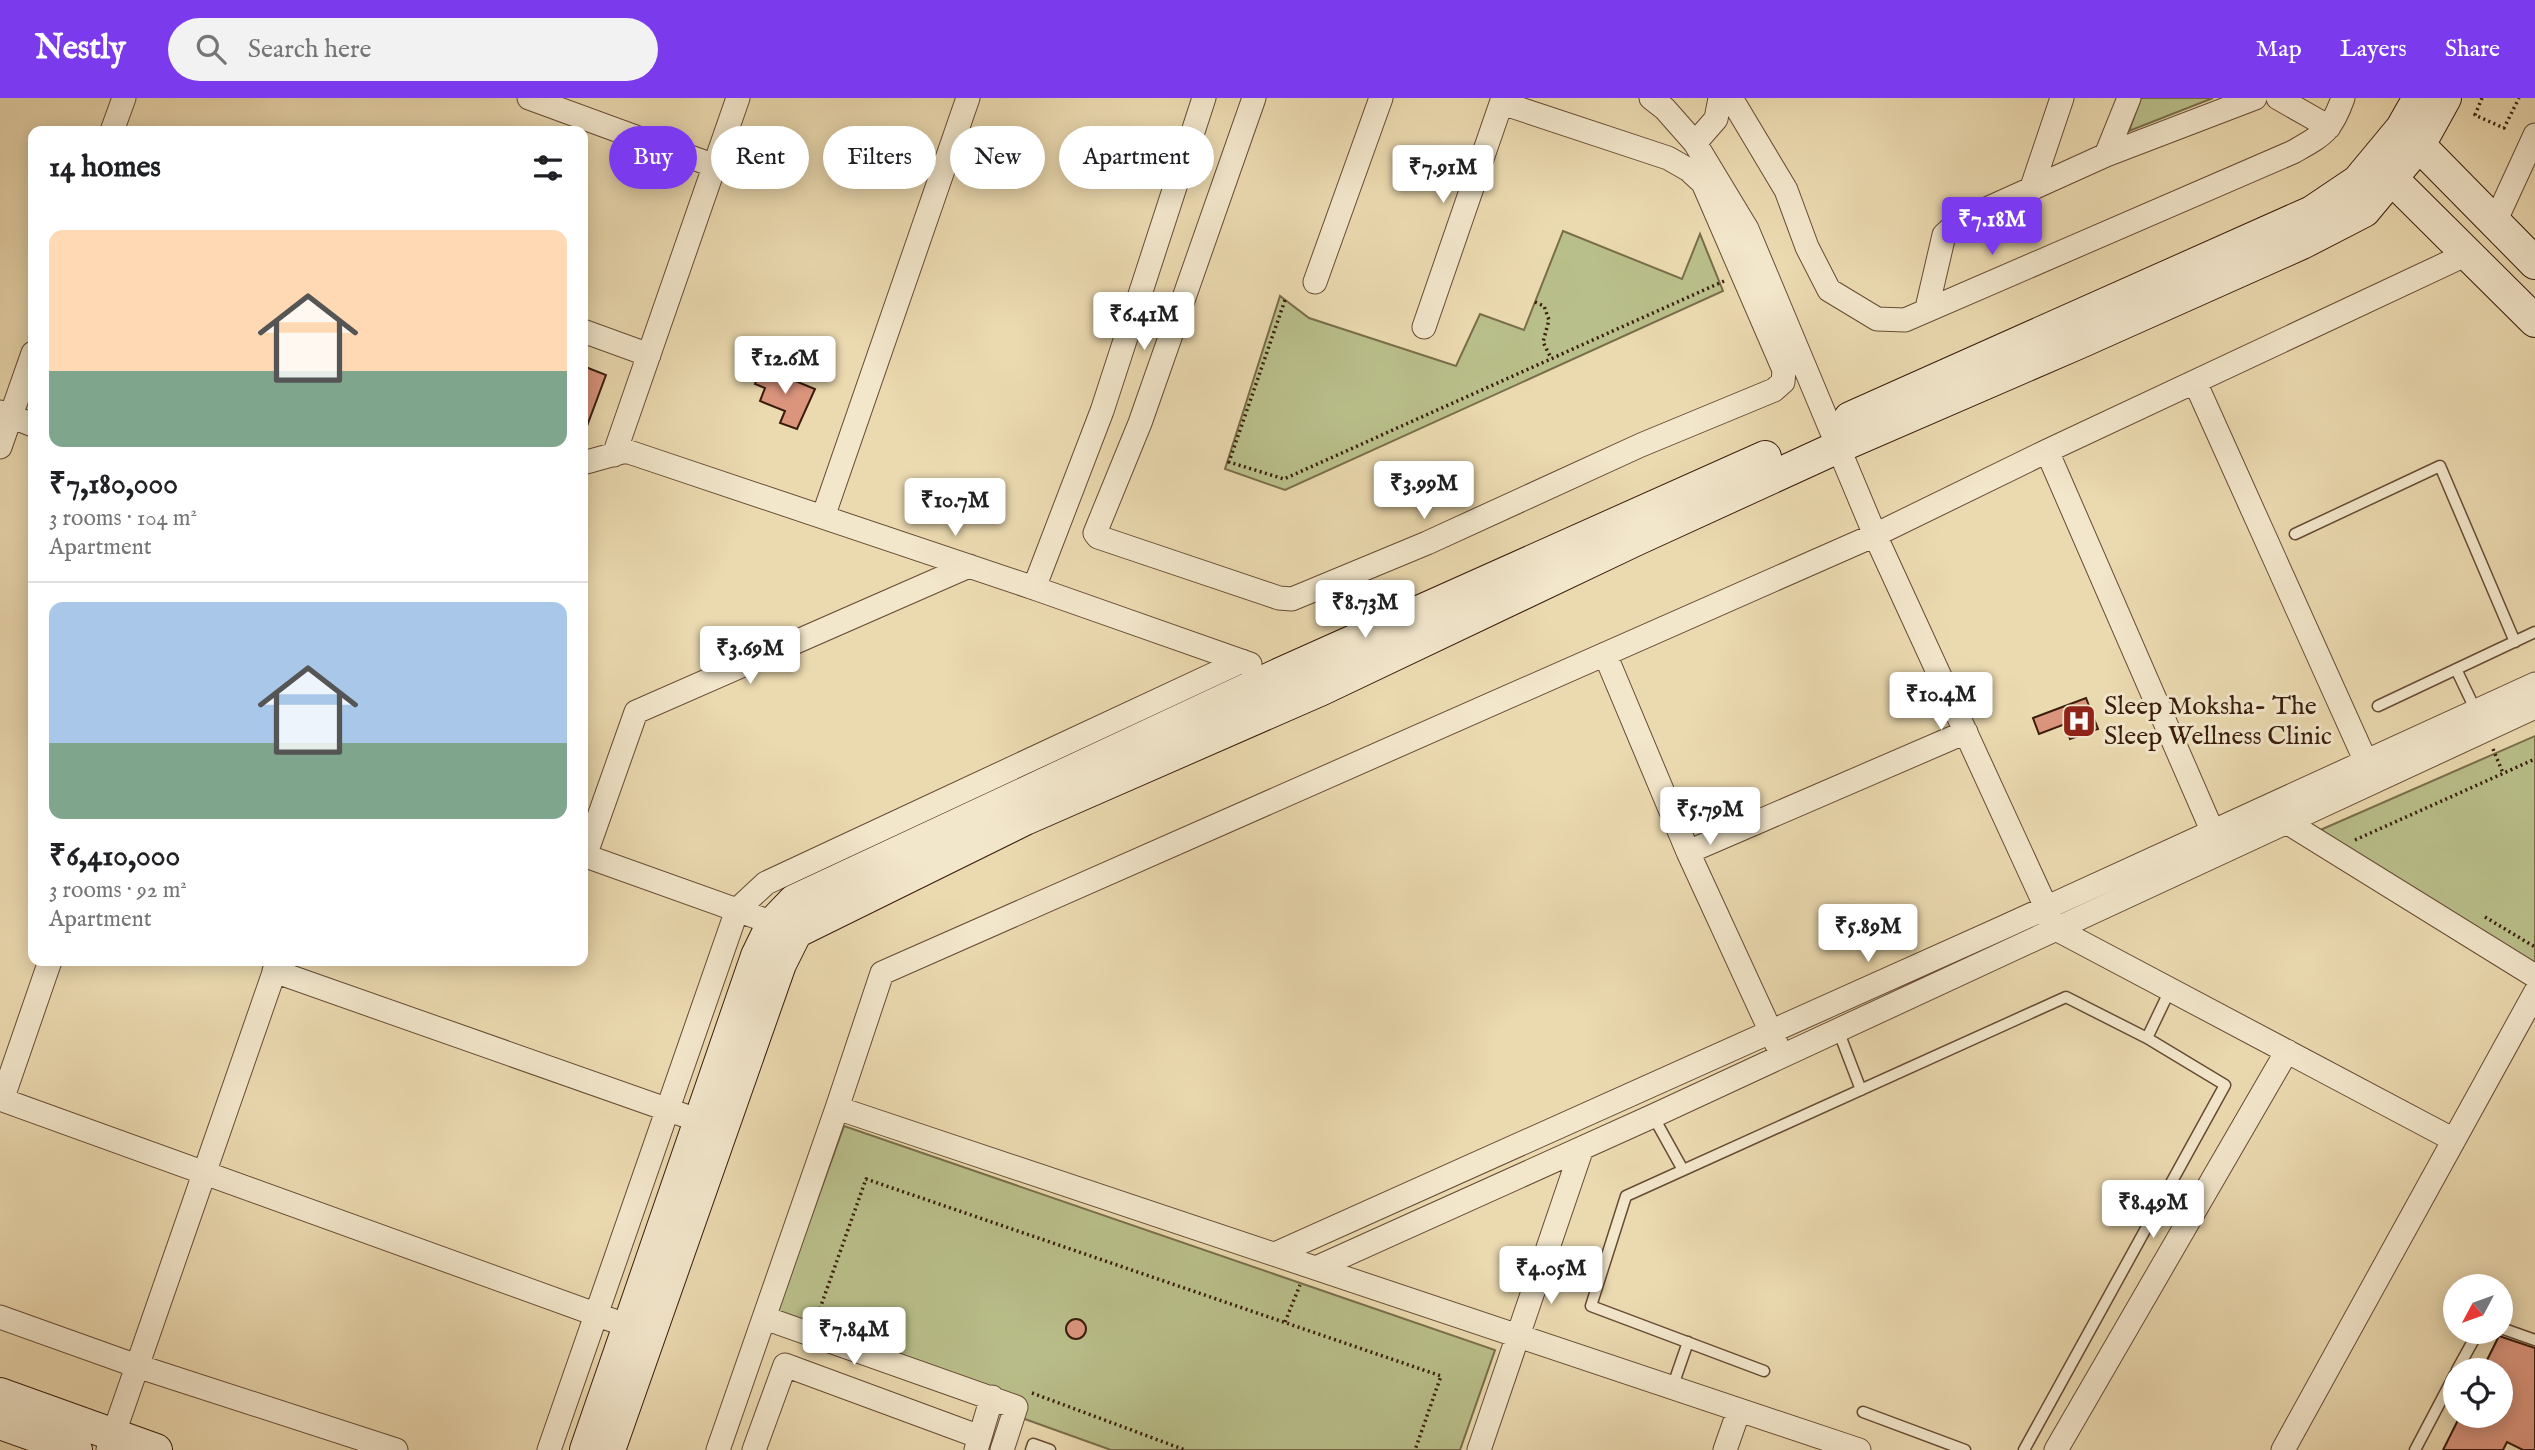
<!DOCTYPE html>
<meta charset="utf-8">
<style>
body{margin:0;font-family:"IM FELL English",serif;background:#f2f2f2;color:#202124;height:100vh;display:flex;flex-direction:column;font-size:26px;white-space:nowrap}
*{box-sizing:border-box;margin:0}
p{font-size:23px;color:#757577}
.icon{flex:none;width:38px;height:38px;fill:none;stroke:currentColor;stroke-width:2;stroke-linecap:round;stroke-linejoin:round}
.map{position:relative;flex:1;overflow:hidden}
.side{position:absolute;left:28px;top:28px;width:560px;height:840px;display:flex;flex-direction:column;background:#fff;border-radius:14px;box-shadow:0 4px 18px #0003}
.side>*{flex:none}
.top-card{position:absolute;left:609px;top:28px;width:665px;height:63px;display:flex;gap:14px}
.needle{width:46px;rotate:229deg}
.fabs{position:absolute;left:2443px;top:1176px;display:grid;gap:14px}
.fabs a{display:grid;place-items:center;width:70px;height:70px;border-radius:50%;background:#fff;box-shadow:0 4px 18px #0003;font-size:35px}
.price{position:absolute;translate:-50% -60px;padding:0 16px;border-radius:7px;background:#fff;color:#222;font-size:23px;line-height:46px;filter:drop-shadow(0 2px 4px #0008)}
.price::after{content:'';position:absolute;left:50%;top:42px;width:21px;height:16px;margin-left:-10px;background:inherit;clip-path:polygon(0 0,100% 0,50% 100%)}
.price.current{background:#7c3aed;color:#fff}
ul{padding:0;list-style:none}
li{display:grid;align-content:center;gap:14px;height:371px;padding:0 21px}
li+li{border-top:2px solid #e0e0e0}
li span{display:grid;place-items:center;height:217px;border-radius:14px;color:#555}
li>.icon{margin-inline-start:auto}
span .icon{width:126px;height:126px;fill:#fffc;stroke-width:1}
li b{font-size:30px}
h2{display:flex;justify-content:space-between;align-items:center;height:84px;padding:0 21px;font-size:30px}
.pill{padding:0 24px;border-radius:32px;background:#fff;box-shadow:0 4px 18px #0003;font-size:24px;line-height:63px}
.pill.current{background:#7c3aed;color:#fff}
header{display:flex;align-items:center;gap:42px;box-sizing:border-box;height:98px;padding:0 35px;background:#7c3aed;color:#fff}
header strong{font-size:33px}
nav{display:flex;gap:38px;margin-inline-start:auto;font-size:24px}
.search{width:490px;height:63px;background:#f2f2f2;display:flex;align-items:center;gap:18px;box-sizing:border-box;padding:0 24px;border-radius:38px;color:#757577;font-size:26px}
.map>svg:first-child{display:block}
</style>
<header>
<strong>Nestly</strong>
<div class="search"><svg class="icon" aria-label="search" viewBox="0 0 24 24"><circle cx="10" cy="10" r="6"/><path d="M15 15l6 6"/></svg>Search here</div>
<nav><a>Map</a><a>Layers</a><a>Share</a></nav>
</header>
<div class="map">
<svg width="2535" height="1352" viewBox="0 0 2535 1352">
<rect width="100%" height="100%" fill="#ebd9af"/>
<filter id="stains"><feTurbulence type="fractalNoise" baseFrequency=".00286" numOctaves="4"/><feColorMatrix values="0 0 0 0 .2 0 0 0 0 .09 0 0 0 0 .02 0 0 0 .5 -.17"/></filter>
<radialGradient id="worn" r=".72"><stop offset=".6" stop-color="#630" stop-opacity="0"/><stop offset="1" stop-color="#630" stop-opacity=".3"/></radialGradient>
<!-- green -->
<path fill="#b9bf8a" stroke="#796e4a" stroke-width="2" d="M 2141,0 L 2213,0 L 2129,33 Z
M 1563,133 L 1682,181 L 1700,136 L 1723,193 L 1285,392 L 1225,371 L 1280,198 L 1309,220 L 1456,268 L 1480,216 L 1524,232 Z
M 2535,638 L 2535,865 L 2318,733 Z
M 844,1028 L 1495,1252 L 1460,1352 L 1111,1352 L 771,1230 Z"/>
<!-- building -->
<path fill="#db957d" stroke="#391c0b" stroke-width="2" d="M 583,268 L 606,277 L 584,336 L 583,336 Z
M 761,269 L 815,291 L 797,331 L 780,325 L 785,313 L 760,303 L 765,290 L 755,286 Z
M 2086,600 L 2098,631 L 2070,641 L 2065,626 L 2039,636 L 2033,620 Z
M1066 1231a10 10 0 1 1 20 0a10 10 0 1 1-20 0Z
M 2499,1238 L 2535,1250 L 2535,1352 L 2523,1352 L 2507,1344 L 2503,1352 L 2443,1352 L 2460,1318 L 2501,1318 L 2501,1272 L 2482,1272 Z"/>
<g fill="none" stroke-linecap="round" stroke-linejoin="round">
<!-- lane casing -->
<g stroke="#664b34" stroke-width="13">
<path id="lane" d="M 2295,436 L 2440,368 L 2515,544
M 2456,571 L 2476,613
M 2378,608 L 2535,534
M 1838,932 L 1861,992
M 2147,940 L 2170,892
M 1653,1018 L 1683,1072
M 2501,1230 L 2535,1242
M 2457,1272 L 2478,1234
M 1764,1273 L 1591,1208 L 1626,1098 L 2066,899 L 2147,940 L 2225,987 L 2024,1352
M 1672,1290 L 1688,1244
M 1863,1314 L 1965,1352
M 1031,1352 L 1033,1346 L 1050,1352
M 2415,1352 L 2455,1276"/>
</g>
<!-- street casing -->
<g stroke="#664b34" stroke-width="25">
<path id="street" d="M 529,0 L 715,68
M 1254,0 L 1140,325 L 1095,435 L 1098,439 L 1279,500 L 1292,501 L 1427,445 L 1641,347 L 1774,292 L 1783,284 L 1784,272 L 1703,85 L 1689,72 L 1668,60 L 1502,5
M 1651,0 L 1665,11 L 1695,45 L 1747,131 L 1875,437 L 2056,831 L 2454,1042
M 1731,0 L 1786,92 L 1807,149 L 1829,192 L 1877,221 L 1905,222 L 2293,54 C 2323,37 2331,34 2343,0
M 2278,0 L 2329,29
M 112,33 L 124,0
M 1695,45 L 1716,21 L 1720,0
M 2106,57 L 2129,0
M 2031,92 L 2062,0
M 2495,124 L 2535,37
M 1315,184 L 1381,0
M 1927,210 L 1944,137 L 1958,124 L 2106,57 L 2255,0
M 1424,229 L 1503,0
M 583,233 L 649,257
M 2195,284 L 2371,675
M 0,314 L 33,327
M 0,349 L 33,255
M 2047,353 L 2218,746
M 614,357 L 738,0
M 583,365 L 626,353 L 1034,490 L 1250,566
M 823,419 L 968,0
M 1034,490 L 1102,313 L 1204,0
M 1605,556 L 1688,754 L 1776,945
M 2288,725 L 2535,878
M 1688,754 L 1966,634
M 583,757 L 787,830
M 585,758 L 636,614 L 969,468
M 274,873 L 700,1023
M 0,1001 L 642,1233
M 2,1002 L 50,863
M 837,1010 L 1859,1352
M 1275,1156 L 2002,830 L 2535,586
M 1316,1170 L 1653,1018 L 2535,609
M 0,1219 L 137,1268 L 396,1352
M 765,1220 L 1016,1309 L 1002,1352
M 980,1339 L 992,1299
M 108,1352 L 278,863
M 549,1352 L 737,812 L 766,785 L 1242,563
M 718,1352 L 837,1010 L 882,875 L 1875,437 L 2047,353 L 2467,156
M 754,1352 L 785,1267 L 980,1339 L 976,1352
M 1479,1352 L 1582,1050
M 1725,1352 L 1739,1312
M 2056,1352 L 2287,953
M 2283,1352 L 2535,895"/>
</g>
<!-- secondary casing -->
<g stroke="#391c0b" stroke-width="34">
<path id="secondary" d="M 2406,34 L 2535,165
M 2377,66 L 2535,223
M 1850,320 L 2312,114 L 2358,83 L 2402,30 L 2419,0
M 0,1296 L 156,1352
M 0,1325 L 76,1352
M 586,1352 L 757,858 L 773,825 L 794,803 L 1280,576 L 1765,359
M 609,1352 L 780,866 L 796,834 L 1025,721 L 1322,591 L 1635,442 L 1838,349 L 2078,245 L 2302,145 L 2364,113 L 2419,47 L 2445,0"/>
</g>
<!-- path -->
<path stroke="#391c0b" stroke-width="3.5" stroke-dasharray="2 3.5" stroke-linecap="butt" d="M 2482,0 L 2475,17 L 2504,30 L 2519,0
M 1285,202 L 1229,364 L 1284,381 L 1724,183
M 1535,204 L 1544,208 L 1549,222 L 1543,244 L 1551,260
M 2493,651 L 2503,675
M 2355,742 L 2535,661
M 2485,819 L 2535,849
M 818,1216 L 866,1081 L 1441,1278 L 1415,1352
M 1285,1224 L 1300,1187
M 1032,1295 L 1185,1352"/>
<!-- lane -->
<use href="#lane" stroke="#f2e6cb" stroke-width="10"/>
<!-- street -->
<use href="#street" stroke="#f2e6cb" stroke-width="23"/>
<!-- secondary -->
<use href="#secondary" stroke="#f2e6cb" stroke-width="32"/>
</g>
<!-- icons -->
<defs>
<g id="hospital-square" transform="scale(1.75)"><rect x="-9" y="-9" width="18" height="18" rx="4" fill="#8f2418" stroke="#f2e6cb"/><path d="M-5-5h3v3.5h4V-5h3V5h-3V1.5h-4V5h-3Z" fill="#fff"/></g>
</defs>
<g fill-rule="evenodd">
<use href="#hospital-square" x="2079" y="623"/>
</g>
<g text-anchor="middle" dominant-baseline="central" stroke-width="6" stroke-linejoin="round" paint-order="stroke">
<!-- poi labels -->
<g font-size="26" fill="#391c0b" stroke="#f2e6cb" text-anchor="start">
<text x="2104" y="608">Sleep Moksha- The<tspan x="2104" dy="30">Sleep Wellness Clinic</tspan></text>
</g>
</g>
<rect width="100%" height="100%" filter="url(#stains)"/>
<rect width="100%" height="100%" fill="url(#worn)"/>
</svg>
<div class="fabs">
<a><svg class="needle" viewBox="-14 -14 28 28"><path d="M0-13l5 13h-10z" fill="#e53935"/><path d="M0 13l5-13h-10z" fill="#757577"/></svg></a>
<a><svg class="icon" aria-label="locate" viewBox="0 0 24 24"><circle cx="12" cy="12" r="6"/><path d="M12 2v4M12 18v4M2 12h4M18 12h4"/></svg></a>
</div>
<b class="price" style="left:1443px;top:107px">₹7.91M</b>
<b class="price current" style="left:1992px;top:159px">₹7.18M</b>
<b class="price" style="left:1144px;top:254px">₹6.41M</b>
<b class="price" style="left:785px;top:298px">₹12.6M</b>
<b class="price" style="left:1424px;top:423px">₹3.99M</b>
<b class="price" style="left:955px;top:440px">₹10.7M</b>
<b class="price" style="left:1365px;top:542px">₹8.73M</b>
<b class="price" style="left:750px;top:588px">₹3.69M</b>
<b class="price" style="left:1941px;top:634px">₹10.4M</b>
<b class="price" style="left:1710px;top:749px">₹5.79M</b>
<b class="price" style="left:1868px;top:866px">₹5.89M</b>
<b class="price" style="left:2153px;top:1142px">₹8.49M</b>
<b class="price" style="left:1551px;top:1208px">₹4.05M</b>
<b class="price" style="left:854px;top:1269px">₹7.84M</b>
<div class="top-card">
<a class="pill current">Buy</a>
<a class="pill">Rent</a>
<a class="pill">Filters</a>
<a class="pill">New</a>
<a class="pill">Apartment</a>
</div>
<section class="side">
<h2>14 homes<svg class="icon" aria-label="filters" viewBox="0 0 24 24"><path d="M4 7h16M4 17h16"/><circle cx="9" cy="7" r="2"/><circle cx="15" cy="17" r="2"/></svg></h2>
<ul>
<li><span style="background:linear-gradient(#ffd9b3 65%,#7fa58c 0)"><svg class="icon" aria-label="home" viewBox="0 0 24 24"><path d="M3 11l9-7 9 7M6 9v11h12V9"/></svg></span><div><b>₹7,180,000</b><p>3 rooms · 104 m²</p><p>Apartment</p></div></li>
<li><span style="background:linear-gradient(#a9c7e8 65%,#7fa58c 0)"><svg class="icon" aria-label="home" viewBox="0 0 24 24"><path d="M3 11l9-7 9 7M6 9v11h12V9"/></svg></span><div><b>₹6,410,000</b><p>3 rooms · 92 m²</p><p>Apartment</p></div></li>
</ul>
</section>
</div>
